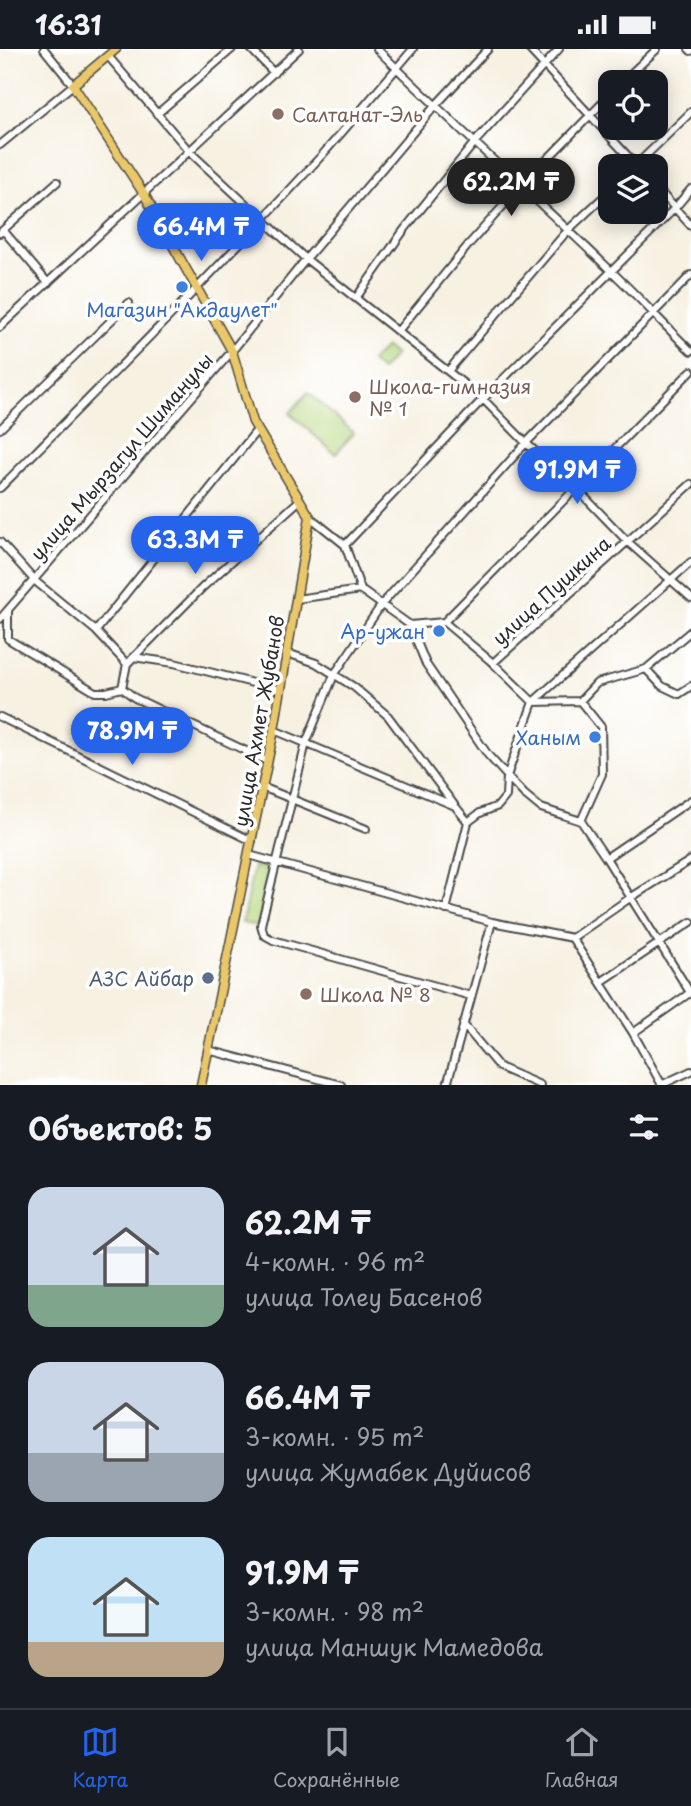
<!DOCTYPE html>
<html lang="ru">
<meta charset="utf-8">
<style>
body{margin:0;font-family:"Playpen Sans",sans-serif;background:#242831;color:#f1f3f6;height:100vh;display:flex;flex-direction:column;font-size:26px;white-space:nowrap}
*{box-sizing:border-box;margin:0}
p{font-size:23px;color:#9ea1a6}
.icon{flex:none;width:38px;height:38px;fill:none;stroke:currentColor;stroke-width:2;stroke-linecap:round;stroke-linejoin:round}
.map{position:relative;height:1036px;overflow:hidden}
.drawer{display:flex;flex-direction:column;background:#171b24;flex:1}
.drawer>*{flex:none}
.fabs{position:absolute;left:598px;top:21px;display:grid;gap:14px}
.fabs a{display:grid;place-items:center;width:70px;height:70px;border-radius:14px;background:#171b24;box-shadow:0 4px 18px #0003;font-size:35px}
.price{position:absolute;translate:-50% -60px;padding:0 16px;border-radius:24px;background:#2563eb;color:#fff;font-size:23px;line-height:46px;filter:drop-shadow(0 2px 4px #0008)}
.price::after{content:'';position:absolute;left:50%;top:42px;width:21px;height:16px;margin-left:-10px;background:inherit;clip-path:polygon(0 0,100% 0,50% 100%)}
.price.selected{background:#222;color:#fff}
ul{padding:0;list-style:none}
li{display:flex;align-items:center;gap:21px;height:175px;padding:0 28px}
li span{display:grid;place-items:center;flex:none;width:196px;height:140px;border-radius:21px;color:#555}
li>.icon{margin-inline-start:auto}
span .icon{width:84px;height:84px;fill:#fffc;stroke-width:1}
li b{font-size:30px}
h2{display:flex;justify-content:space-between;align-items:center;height:84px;padding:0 28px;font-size:30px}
.status{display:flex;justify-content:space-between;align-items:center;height:49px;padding:0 35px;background:#171b24;direction:ltr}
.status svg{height:19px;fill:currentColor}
.tabs{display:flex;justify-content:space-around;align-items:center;height:98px;border-top:2px solid #363941;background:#171b24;font-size:19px;color:#9ea1a6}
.tabs a{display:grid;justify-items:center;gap:4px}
.tabs .selected{color:#2563eb}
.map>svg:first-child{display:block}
</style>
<div class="status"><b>16:31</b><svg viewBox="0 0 49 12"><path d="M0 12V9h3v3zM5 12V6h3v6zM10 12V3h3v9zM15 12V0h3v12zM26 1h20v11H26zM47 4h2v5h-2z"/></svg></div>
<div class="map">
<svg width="691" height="1036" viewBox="0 0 691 1036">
<rect width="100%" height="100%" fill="#fff"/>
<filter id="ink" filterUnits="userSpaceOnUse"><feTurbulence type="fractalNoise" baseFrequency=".0143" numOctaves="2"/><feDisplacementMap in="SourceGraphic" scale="14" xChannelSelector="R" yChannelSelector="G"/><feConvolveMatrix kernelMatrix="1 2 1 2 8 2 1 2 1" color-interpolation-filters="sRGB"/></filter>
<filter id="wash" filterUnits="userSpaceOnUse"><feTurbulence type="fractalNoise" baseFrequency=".00686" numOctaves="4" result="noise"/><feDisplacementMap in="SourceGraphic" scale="28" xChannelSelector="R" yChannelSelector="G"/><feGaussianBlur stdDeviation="1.57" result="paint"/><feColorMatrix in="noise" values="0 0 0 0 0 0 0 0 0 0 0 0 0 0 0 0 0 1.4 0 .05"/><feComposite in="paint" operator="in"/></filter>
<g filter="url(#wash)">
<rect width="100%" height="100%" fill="#f7f1e2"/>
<!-- green -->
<path fill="#b5d77f" stroke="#708155" stroke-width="2" d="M 385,298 L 395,306 L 381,322 L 371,313 Z
M 308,343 L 354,384 L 335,405 L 290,364 Z
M 254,817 L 270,820 L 258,877 L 242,874 Z"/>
</g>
<g filter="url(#ink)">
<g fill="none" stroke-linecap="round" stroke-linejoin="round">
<!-- minor casing -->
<g stroke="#4a4946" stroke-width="10">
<path id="minor" d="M 251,0 L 274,24
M 377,0 C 453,75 532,146 608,219 C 637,246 663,275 691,302
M 529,0 L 637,117
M 689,0 L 691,2
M 108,7 L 190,103 L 262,170 L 306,210 L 483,350 L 526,394 L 576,439 L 628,493 L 691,549
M 622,33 L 657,0
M 157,65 L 232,0
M 0,96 L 73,36 L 44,0
M 635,117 L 691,63
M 656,138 L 691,177
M 3,181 L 57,133
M 0,184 L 3,181 L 48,234
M 356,249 L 404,181 L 475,93 L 559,0
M 0,278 L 299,0
M 398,282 L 470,194 L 521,137 L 611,45
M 448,322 L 568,181 L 611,141
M 0,380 L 129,254
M 0,439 C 109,329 219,219 323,105 C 354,70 383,35 413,0
M 310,468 L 345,496 L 361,541
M 0,493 L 35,532 L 96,582 L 127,615 L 203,538 L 300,451
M 345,496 L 483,350 L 675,159 L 691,140
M 296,550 L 361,541 L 410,576 L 426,615 L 488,706 L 507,727 L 524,745 L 541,759 L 581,772 L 606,809 L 691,945
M 8,562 L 8,590 L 95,643 L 106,643 L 122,639
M 0,570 L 232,302 L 306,210 L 435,57 L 488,0
M 444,573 L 691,322
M 410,576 L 444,573 L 493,614 L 533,653 L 580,652 L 597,634 L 646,620 L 662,637 L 679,645 L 691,637
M 96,582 L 257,381
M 287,604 L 316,614 L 354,638 L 388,667 L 455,757
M 133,608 L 174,614 L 280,641
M 493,614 L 691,435
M 127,615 L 122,639 L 135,649 L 267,712
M 646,620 L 691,582
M 580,652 L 601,678 L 602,725 L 581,772
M 0,668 L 252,792
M 274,681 L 455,757 L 468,773
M 262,738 L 366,780
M 249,806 L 492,873 L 572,889
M 606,809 L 691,751
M 446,861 L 468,773 L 480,764 L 498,757 L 506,747 L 507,727 L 533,653 L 691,513
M 572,889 L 633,984 L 662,1036
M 572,889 L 630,849 L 691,811
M 601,933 L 691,873
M 471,947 L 273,891 L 264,886 L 261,876 L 306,694 L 334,626 L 382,555 L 526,394 L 691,226
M 463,975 L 499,1018 L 540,1036
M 633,984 L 691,943
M 208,1001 L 341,1036
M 447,1036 L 492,873
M 661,1036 L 691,1022"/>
</g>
<!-- major casing -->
<g stroke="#4a4946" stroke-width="11">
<path id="major" d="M 116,0 L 73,36 L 144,145 L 232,302 L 253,373 L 310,468 L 274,681 L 201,1036"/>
</g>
<!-- minor -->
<use href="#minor" stroke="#fff" stroke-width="6"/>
<!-- major -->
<use href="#major" stroke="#eac769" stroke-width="8"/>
</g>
</g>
<!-- markers -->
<g fill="#8d6e63" stroke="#fff" stroke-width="2.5">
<circle cx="278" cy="65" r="7"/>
<circle cx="355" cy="348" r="7"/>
<circle cx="306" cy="945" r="7"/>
</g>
<g fill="#3f7fe0" stroke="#fff" stroke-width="2.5">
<circle cx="182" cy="238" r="7"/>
<circle cx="439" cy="582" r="7"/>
<circle cx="595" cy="688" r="7"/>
</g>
<circle fill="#5c6f8a" stroke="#fff" stroke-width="2.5" cx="208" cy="929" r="7"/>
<g text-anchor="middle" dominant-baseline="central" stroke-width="7" stroke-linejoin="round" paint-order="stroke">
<!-- education labels -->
<g font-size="19" fill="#785e54" stroke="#fff" text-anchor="start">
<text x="292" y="65">Салтанат-Эль</text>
<text x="369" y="337">Школа-гимназия<tspan x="369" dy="22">№ 1</tspan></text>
<text x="320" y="945">Школа № 8</text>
</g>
<!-- shop labels -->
<g font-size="19" fill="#366cbe" stroke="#fff" text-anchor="end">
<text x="182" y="260" text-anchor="middle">Магазин "Акдаулет"</text>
<text x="425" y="582">Ар-ужан</text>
<text x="581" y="688">Ханым</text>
</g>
<!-- street labels -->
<g font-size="19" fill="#2b2b2b" stroke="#fff">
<text transform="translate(121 407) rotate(-49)">улица Мырзагул Шиманулы</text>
<text transform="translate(551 541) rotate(-42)">улица Пушкина</text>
<text transform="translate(258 672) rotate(-80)">улица Ахмет Жубанов</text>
</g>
<!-- service labels -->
<g font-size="19" fill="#4e5e75" stroke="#fff" text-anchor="end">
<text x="194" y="929">АЗС Айбар</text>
</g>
</g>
</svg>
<div class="fabs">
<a><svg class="icon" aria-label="locate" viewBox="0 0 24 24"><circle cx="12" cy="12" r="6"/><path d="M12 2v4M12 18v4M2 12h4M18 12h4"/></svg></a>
<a><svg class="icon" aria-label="layers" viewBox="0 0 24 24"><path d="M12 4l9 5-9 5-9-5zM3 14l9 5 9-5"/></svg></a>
</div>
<b class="price selected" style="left:511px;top:169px">62.2M ₸</b>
<b class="price" style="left:201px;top:214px">66.4M ₸</b>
<b class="price" style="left:577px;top:457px">91.9M ₸</b>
<b class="price" style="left:195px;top:527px">63.3M ₸</b>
<b class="price" style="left:132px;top:718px">78.9M ₸</b>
</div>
<section class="drawer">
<h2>Объектов: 5<svg class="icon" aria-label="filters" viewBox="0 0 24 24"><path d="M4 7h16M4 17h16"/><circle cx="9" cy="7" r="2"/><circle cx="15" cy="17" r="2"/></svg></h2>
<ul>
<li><span style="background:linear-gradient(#c9d6e8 70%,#7fa58c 0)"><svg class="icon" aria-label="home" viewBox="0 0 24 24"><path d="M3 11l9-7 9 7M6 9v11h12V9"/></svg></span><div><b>62.2M ₸</b><p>4-комн. · 96 m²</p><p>улица Толеу Басенов</p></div></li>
<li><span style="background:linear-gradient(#c9d6e8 65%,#9aa5b1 0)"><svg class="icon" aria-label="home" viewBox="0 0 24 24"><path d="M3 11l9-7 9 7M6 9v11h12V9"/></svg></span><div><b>66.4M ₸</b><p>3-комн. · 95 m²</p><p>улица Жумабек Дуйисов</p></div></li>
<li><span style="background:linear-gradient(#bfe0f5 75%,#b9a48a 0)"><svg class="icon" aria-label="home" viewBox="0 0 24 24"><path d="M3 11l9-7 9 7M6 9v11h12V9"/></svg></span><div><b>91.9M ₸</b><p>3-комн. · 98 m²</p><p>улица Маншук Мамедова</p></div></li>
</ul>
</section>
<nav class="tabs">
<a class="selected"><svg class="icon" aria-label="map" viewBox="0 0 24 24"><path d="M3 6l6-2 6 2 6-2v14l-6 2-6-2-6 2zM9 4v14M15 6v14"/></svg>Карта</a>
<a><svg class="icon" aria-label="saved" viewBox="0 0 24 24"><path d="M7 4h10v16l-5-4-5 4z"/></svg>Сохранённые</a>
<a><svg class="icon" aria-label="home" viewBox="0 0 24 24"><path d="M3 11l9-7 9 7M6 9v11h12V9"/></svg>Главная</a>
</nav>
